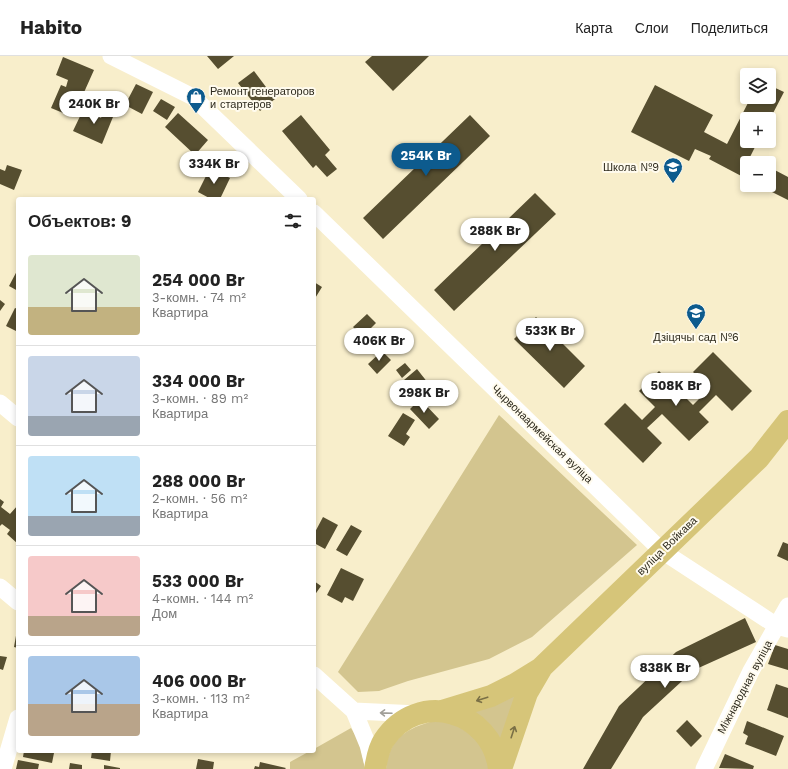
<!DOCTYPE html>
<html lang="ru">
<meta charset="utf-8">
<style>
body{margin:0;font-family:"Work Sans",sans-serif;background:#f6f6f6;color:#222;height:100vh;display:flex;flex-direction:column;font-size:15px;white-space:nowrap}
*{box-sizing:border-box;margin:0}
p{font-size:13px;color:#767676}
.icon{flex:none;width:22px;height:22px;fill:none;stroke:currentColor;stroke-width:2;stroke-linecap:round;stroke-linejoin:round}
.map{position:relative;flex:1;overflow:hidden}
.details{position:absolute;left:16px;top:141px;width:300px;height:556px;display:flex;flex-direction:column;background:#fff;border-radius:4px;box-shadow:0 2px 6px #0003}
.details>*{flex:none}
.buttons{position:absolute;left:740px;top:12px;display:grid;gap:8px}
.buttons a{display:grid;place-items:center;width:36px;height:36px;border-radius:4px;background:#fff;box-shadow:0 2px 6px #0003;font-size:20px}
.price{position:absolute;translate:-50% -34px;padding:0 9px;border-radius:14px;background:#fff;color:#222;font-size:13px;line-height:26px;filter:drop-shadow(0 1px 2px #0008)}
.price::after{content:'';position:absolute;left:50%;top:24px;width:12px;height:9px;margin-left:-6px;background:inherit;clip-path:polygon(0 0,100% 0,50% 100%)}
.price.active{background:#0d5b8e;color:#fff}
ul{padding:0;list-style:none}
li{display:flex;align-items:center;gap:12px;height:100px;padding:0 12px}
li+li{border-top:1px solid #e0e0e0}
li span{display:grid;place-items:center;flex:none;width:112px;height:80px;border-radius:4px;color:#555}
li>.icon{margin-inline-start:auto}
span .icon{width:48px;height:48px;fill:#fffc;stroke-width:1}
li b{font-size:17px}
h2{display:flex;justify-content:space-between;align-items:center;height:48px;padding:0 12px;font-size:17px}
header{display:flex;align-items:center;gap:24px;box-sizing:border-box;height:56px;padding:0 20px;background:#fff;border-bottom:1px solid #e0e0e0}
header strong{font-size:19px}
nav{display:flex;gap:22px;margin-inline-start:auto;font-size:14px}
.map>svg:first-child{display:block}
</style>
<header>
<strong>Habito</strong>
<nav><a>Карта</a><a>Слои</a><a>Поделиться</a></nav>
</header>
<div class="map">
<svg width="788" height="713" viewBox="0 0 788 713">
<rect width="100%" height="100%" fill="#f8eecb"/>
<!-- green -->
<path fill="#d3c58f" d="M 499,359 L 637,489 L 532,581 L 489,603 L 408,625 L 379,635 L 358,636 L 338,616 Z
M 523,634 L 502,695 L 473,658 L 482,650 Z
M 433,665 L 454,667 L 481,686 L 490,713 L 386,713 C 389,682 406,673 433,665 Z
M 351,672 L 360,687 L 365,713 L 290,713 L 290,706 L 310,695 L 314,695 L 314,693 Z"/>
<!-- building -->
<path fill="#564e30" d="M 207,0 L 234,0 L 218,13 Z
M 372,0 L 429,0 L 393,35 L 365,6 Z
M 63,1 L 94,14 L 73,61 L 51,52 L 61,29 L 66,31 L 68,24 L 56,19 Z
M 254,15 L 275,43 L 260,55 L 238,27 Z
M 136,28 L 153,36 L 142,58 L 125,49 Z
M 655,29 L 713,59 L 704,76 L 727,88 L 751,41 L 769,41 L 769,29 L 784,36 L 770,63 L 747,63 L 747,85 L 758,85 L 750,101 L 761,107 L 747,107 L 747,123 L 709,103 L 711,100 L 695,93 L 689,105 L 631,76 Z
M 161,43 L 175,51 L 167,64 L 153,55 Z
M 105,52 L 115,56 L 102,88 L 73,75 L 83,54 L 101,62 Z
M 178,57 L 208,84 L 195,99 L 165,71 Z
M 301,59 L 330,94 L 325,99 L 337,113 L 327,121 L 316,109 L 313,112 L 282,75 Z
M 470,59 L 490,80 L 383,183 L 363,162 Z
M 7,109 L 22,114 L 14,134 L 0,128 L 0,113 L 5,115 Z
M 769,111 L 788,121 L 788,144 L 758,129 L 769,129 Z
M 210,112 L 230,122 L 220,143 L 211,143 L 198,136 Z
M 535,137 L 556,158 L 454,255 L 434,234 Z
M 18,213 L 18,235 L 9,230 Z
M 314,226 L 322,231 L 314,244 Z
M 0,244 L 5,248 L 0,255 Z
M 15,252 L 18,253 L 18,276 L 6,270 Z
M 367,258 L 376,267 L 362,281 L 353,271 Z
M 536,261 L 585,310 L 564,332 L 514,283 Z
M 382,295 L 391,304 L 377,318 L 368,308 Z
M 713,296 L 752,335 L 732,355 L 716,339 L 699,356 L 709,366 L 689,385 L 662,358 L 647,372 L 662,387 L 643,407 L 604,368 L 625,347 L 642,364 L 655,351 L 639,335 L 659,315 L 693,349 L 710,332 L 693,316 Z
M 405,307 L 411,314 L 402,322 L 396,314 Z
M 417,313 L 428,327 L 416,337 L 404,324 Z
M 420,343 L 439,363 L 429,373 L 410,353 Z
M 403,357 L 415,364 L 406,378 L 410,381 L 404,390 L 388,380 Z
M 0,443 L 4,446 L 1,451 L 10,458 L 18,449 L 18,488 L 7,478 L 10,474 L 2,468 L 0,470 Z
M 323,461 L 338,469 L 325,493 L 314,487 L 314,478 Z
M 351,469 L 362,475 L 347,500 L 336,494 Z
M 783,486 L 788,488 L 788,505 L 777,500 Z
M 341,512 L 364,523 L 353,545 L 345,541 L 342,547 L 327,539 Z
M 314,525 L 321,530 L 314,540 Z
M 745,562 L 756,586 L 694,614 L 643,661 L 611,713 L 583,713 L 619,650 L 676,596 Z
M 17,574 L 18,575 L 18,592 L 14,591 Z
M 775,589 L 788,593 L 788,614 L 768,608 Z
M 0,600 L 7,601 L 3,614 L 0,613 Z
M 776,628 L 788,632 L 788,662 L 767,654 Z
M 687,664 L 702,680 L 691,691 L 676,675 Z
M 747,665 L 784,680 L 776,700 L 745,688 L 748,680 L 743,677 Z
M 24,695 L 54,697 L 52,707 L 23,701 Z
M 92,695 L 111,695 L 110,705 L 91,702 Z
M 725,698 L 754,710 L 753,713 L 719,712 Z
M 198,703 L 214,706 L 213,713 L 196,713 Z
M 18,704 L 39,708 L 38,713 L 16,713 Z
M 260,706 L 286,712 L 285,713 L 254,713 L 255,710 L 259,711 Z
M 70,707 L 82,709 L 82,713 L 69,713 Z
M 104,709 L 120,712 L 120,713 L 104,713 Z"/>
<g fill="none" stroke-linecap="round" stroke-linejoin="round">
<!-- minor -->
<path stroke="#fff" stroke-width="17" d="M 111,0 L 193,41 L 299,143
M 314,157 L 662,495 L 777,570 L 788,573
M 0,347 L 18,362
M 0,531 L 18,546
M 314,619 L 354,655 L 368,689 L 374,713
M 354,655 L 418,658
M 3,713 L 18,662
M 704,713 L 751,615 L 788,550"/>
<!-- major -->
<path stroke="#d6c579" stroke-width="22" d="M 442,655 L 491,640 L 515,628 L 541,612 L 759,402 L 788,365
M 375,713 C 377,703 378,693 384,684 C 418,633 492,654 499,713
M 501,713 L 527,637 L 541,613"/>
</g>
<!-- one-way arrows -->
<defs><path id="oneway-shaft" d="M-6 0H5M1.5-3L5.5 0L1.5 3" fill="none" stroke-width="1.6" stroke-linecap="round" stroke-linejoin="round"/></defs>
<g stroke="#7a7046">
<use href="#oneway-shaft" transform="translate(482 643) rotate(162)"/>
<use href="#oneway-shaft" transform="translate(513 676) rotate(-72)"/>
</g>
<use stroke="#a19f99" href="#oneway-shaft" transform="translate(386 657) rotate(-178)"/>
<!-- icons -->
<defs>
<g id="shop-pin" transform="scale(1)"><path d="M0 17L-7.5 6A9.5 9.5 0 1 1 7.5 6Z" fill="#0d5b8e" stroke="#fffbee"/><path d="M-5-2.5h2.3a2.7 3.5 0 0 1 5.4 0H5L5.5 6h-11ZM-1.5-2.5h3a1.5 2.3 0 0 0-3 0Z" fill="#fff"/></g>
<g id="school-pin" transform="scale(1)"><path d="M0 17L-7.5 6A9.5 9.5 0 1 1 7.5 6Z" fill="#0d5b8e" stroke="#fffbee"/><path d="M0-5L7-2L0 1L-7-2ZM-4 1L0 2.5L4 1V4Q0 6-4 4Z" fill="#fff"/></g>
</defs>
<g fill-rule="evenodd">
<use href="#shop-pin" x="196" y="41"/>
<use href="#school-pin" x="673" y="111"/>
<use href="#school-pin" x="696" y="257"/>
</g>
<g text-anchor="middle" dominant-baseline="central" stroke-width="4" stroke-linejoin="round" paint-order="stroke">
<!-- poi labels -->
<g font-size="11" fill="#2e2a1d" stroke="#fffbee" text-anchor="start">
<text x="210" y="35">Ремонт генераторов<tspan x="210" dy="13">и стартеров</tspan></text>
<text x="659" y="111" text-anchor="end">Школа №9</text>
<text x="696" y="281" text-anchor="middle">Дзіцячы сад №6</text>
</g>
<!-- street labels -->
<g font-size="11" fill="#2e2a1d" stroke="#fffbee">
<text transform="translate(542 378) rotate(44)">Чырвонаармейская вуліца</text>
<text transform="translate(667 490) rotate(-44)">вуліца Войкава</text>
<text transform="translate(745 631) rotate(-62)">Міжнародная вуліца</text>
</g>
</g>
</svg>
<div class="buttons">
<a><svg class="icon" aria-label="layers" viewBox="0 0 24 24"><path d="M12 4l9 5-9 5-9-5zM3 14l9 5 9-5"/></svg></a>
<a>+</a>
<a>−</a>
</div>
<b class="price" style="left:94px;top:69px">240K Br</b>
<b class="price active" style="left:426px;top:121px">254K Br</b>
<b class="price" style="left:214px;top:129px">334K Br</b>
<b class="price" style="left:495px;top:196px">288K Br</b>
<b class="price" style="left:550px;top:296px">533K Br</b>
<b class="price" style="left:379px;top:306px">406K Br</b>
<b class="price" style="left:676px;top:351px">508K Br</b>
<b class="price" style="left:424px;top:358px">298K Br</b>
<b class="price" style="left:665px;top:633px">838K Br</b>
<section class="details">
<h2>Объектов: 9<svg class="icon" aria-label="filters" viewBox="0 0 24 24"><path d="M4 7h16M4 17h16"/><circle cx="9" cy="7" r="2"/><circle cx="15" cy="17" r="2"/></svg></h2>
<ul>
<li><span style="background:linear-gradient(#dfe7d0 65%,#c2b280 0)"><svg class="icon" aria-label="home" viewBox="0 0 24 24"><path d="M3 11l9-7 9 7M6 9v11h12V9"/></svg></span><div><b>254 000 Br</b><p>3-комн. · 74 m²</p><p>Квартира</p></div></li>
<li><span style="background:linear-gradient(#c9d6e8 75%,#9aa5b1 0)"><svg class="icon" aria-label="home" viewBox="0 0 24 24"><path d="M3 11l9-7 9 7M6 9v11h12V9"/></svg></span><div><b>334 000 Br</b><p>3-комн. · 89 m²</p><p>Квартира</p></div></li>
<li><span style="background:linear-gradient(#bfe0f5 75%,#9aa5b1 0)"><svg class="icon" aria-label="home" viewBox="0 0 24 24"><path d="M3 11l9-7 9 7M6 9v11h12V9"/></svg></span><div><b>288 000 Br</b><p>2-комн. · 56 m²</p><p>Квартира</p></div></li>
<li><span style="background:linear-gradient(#f6c9c9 75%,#b9a48a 0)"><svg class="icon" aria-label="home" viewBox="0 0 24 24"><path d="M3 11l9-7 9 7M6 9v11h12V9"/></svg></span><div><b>533 000 Br</b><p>4-комн. · 144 m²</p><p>Дом</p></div></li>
<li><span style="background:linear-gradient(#a9c7e8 60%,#b9a48a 0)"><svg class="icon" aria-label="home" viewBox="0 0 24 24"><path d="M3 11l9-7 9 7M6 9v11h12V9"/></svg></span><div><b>406 000 Br</b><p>3-комн. · 113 m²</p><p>Квартира</p></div></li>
</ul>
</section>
</div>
